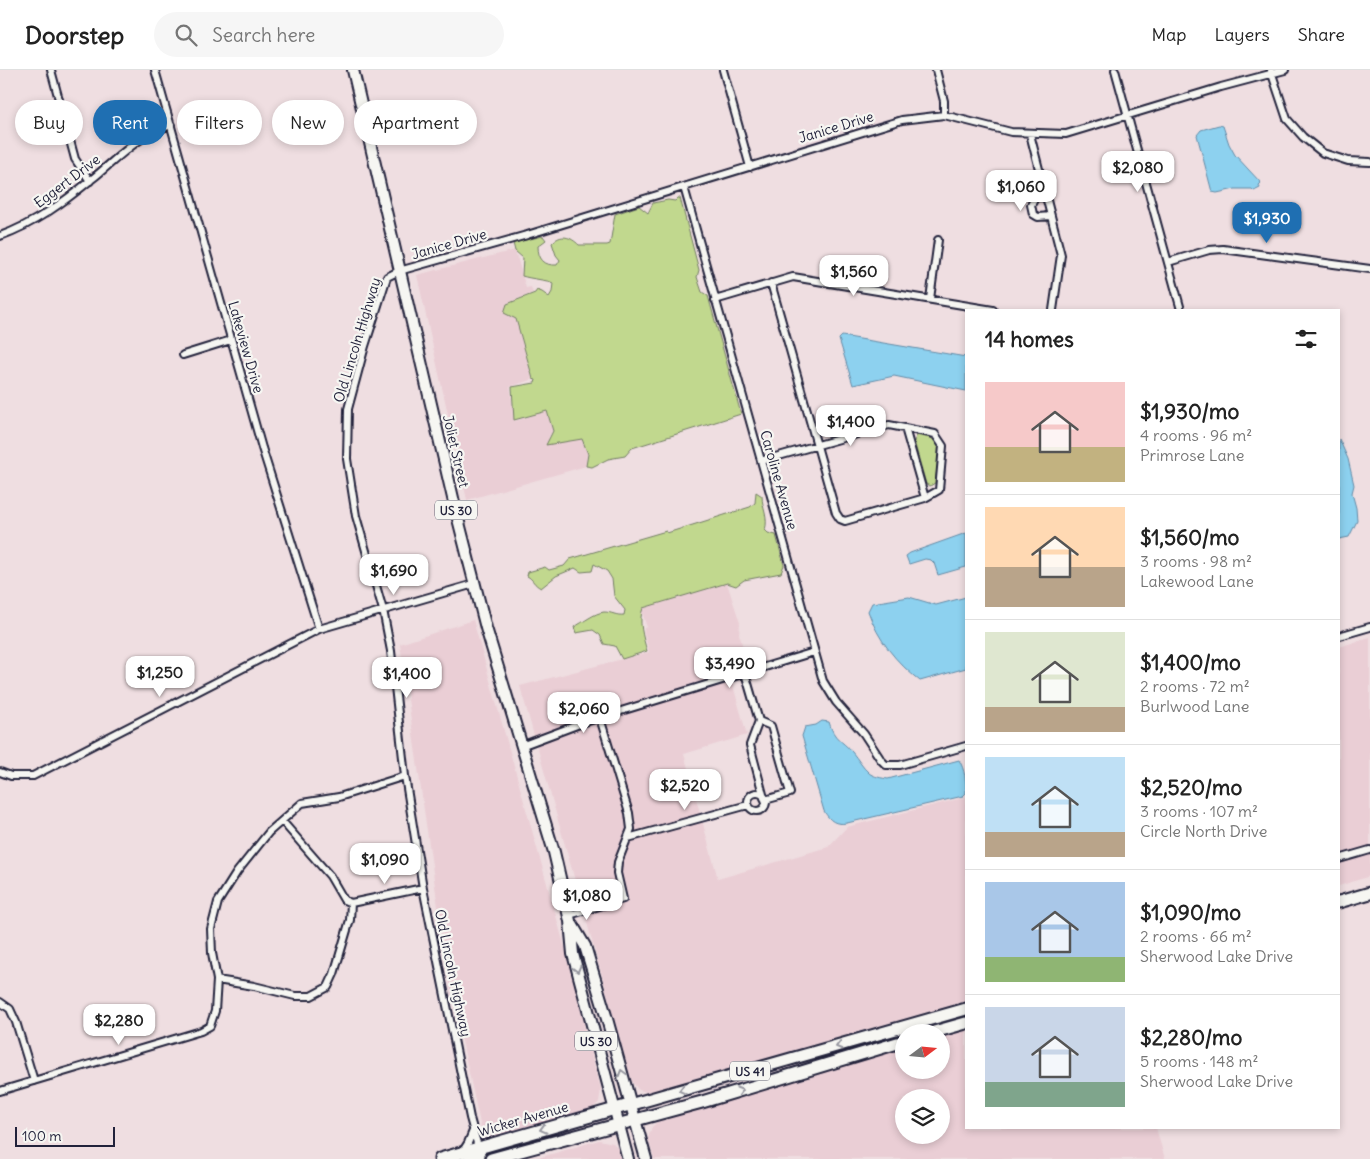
<!DOCTYPE html>
<meta charset="utf-8">
<style>
body{margin:0;font-family:Delius,sans-serif;background:#f6f6f6;color:#222;height:100vh;display:flex;flex-direction:column;font-size:19px;white-space:nowrap}
*{box-sizing:border-box;margin:0}
p{font-size:16px;color:#767676}
.icon{flex:none;width:28px;height:28px;fill:none;stroke:currentColor;stroke-width:2;stroke-linecap:round;stroke-linejoin:round}
.map{position:relative;flex:1;overflow:hidden}
.drawer{position:absolute;left:965px;top:239px;width:375px;height:820px;display:flex;flex-direction:column;background:#fff;border-radius:0px;box-shadow:0 2px 8px #0003}
.drawer>*{flex:none}
.banner{position:absolute;left:15px;top:30px;width:475px;height:45px;display:flex;gap:10px}
.needle{width:32px;rotate:74deg}
.controls{position:absolute;left:895px;top:954px;display:grid;gap:10px}
.controls a{display:grid;place-items:center;width:55px;height:55px;border-radius:50%;background:#fff;box-shadow:0 2px 8px #0003;font-size:25px}
.scale{position:absolute;left:15px;bottom:12px;width:100px;box-sizing:border-box;padding-left:5px;border:2px solid #22223b;border-top:0;font-size:14px;line-height:18px;white-space:nowrap;color:#22223b;-webkit-text-stroke:4px #f6f6f2;paint-order:stroke}
.price{position:absolute;translate:-50% -42px;padding:0 11px;border-radius:10px;background:#fff;color:#222;font-size:16px;line-height:32px;filter:drop-shadow(0 1px 2px #0008)}
.price::after{content:'';position:absolute;left:50%;top:30px;width:15px;height:11px;margin-left:-8px;background:inherit;clip-path:polygon(0 0,100% 0,50% 100%)}
.price.current{background:#1f6fb2;color:#fff}
ul{padding:0;list-style:none}
li{display:flex;align-items:center;gap:15px;height:125px;padding:0 20px}
li+li{border-top:1px solid #e0e0e0}
li span{display:grid;place-items:center;flex:none;width:140px;height:100px;border-radius:0px;color:#555}
li>.icon{margin-inline-start:auto}
span .icon{width:60px;height:60px;fill:#fffc;stroke-width:1}
li b{font-size:21px}
h2{display:flex;justify-content:space-between;align-items:center;height:60px;padding:0 20px;font-size:21px}
.tag{padding:0 18px;border-radius:22px;background:#fff;box-shadow:0 2px 8px #0003;font-size:18px;line-height:45px}
.tag.current{background:#1f6fb2;color:#fff}
header{display:flex;align-items:center;gap:30px;box-sizing:border-box;height:70px;padding:0 25px;background:#fff;border-bottom:1px solid #e0e0e0}
header strong{font-size:24px}
nav{display:flex;gap:28px;margin-inline-start:auto;font-size:18px}
.search{width:350px;height:45px;background:#f6f6f6;display:flex;align-items:center;gap:12px;box-sizing:border-box;padding:0 18px;border-radius:28px;color:#767676;font-size:19px}
.map>svg:first-child{display:block}
</style>
<header>
<strong>Doorstep</strong>
<div class="search"><svg class="icon" aria-label="search" viewBox="0 0 24 24"><circle cx="10" cy="10" r="6"/><path d="M15 15l6 6"/></svg>Search here</div>
<nav><a>Map</a><a>Layers</a><a>Share</a></nav>
</header>
<div class="map">
<svg width="1370" height="1089" viewBox="0 0 1370 1089">
<rect width="100%" height="100%" fill="#efdee1"/>
<filter id="ink" filterUnits="userSpaceOnUse"><feTurbulence type="fractalNoise" baseFrequency=".02" numOctaves="2"/><feDisplacementMap in="SourceGraphic" scale="10" xChannelSelector="R" yChannelSelector="G"/><feConvolveMatrix kernelMatrix="1 2 1 2 8 2 1 2 1" color-interpolation-filters="sRGB"/></filter>
<g filter="url(#ink)">
<!-- built -->
<path fill="#eaced5" fill-rule="evenodd" d="M 515,180 L 526,218 L 531,217 L 533,223 L 507,234 L 516,249 L 533,309 L 510,317 L 515,351 L 547,341 L 553,361 L 548,368 L 582,368 L 588,384 L 586,396 L 467,430 L 417,205 Z
M 727,513 L 740,553 L 739,564 L 743,577 L 745,579 L 752,578 L 757,594 L 728,598 L 747,665 L 684,684 L 718,809 L 828,777 L 847,757 L 966,727 L 966,931 L 647,1022 L 639,1020 L 632,1012 L 520,616 L 649,582 L 644,564 L 644,558 L 647,557 L 641,540 L 643,538 Z
M 473,550 L 581,935 L 585,961 L 601,1019 L 599,1032 L 592,1039 L 488,1067 L 481,1058 L 448,906 L 400,574 Z
M 1370,567 L 1370,806 L 1339,816 L 1339,577 Z
M 966,957 L 966,1058 L 1156,1058 L 1165,1089 L 654,1089 L 648,1068 L 652,1057 L 657,1052 L 904,978 L 904,1000 L 941,1000 L 941,965 ZM 904,1028 L 941,1028 L 941,1065 L 904,1065 Z
M 599,1070 L 613,1073 L 620,1081 L 622,1089 L 535,1089 Z"/>
<!-- green -->
<path fill="#c1d88e" stroke="#727d64" d="M 678,128 L 680,128 L 699,200 L 697,207 L 702,222 L 708,226 L 741,344 L 632,378 L 625,386 L 608,389 L 592,397 L 586,396 L 588,384 L 582,369 L 546,375 L 553,361 L 547,341 L 514,350 L 512,317 L 535,313 L 536,310 L 533,309 L 516,249 L 504,243 L 507,234 L 535,223 L 537,220 L 542,222 L 549,227 L 552,222 L 553,213 C 548,210 531,209 522,206 L 523,188 L 515,181 L 513,173 L 543,166 L 546,170 L 538,176 C 538,189 544,196 557,195 L 560,190 L 556,185 L 552,173 C 561,163 571,167 579,175 L 607,175 L 610,174 L 615,144 L 639,136 L 648,143 L 653,133 L 668,130 L 675,131 Z
M 917,365 C 926,365 937,369 940,377 L 935,413 L 930,416 L 926,414 L 914,371 Z
M 756,422 L 762,426 C 762,438 769,448 765,460 L 768,463 L 776,465 L 784,495 L 781,503 L 744,510 L 736,516 L 727,513 L 643,538 C 638,550 643,568 647,581 L 622,589 L 615,576 L 604,574 L 600,565 L 593,560 L 576,563 L 574,557 C 584,552 594,543 604,542 C 612,542 616,546 624,545 L 625,540 L 614,526 L 612,509 L 607,501 L 594,494 L 592,501 L 581,502 L 575,498 L 556,506 L 541,518 C 534,515 533,509 527,506 L 528,502 L 545,497 L 549,500 L 564,496 L 570,489 L 666,461 L 667,463 L 750,437 L 755,433 Z"/>
<!-- water -->
<path fill="#8dd1ef" stroke="#628ba7" d="M 1219,55 L 1223,56 L 1229,74 L 1235,85 L 1261,113 L 1259,115 L 1260,118 L 1254,121 L 1252,119 L 1235,119 L 1217,123 L 1212,122 L 1197,65 L 1201,60 Z
M 842,266 L 966,287 L 966,321 L 894,306 L 853,315 L 839,269 Z
M 1339,369 L 1348,389 L 1354,415 L 1352,423 L 1356,438 L 1357,451 L 1349,467 L 1339,469 Z
M 966,463 L 966,497 L 938,505 L 934,493 L 931,490 L 925,489 L 909,494 L 906,486 L 910,483 Z
M 909,527 L 936,535 L 966,527 L 966,598 L 920,611 C 896,592 878,570 868,541 L 872,533 Z
M 822,651 L 829,652 C 834,670 842,670 852,682 C 858,689 862,697 869,703 C 874,707 882,708 888,709 L 959,690 C 965,700 966,711 966,723 L 963,726 L 847,753 C 835,755 830,751 824,741 L 802,666 L 805,657 L 816,655 Z"/>
<g fill="none" stroke-linecap="round" stroke-linejoin="round">
<!-- street casing -->
<g stroke="#22223b" stroke-width="10">
<path id="street" d="M 51,0 L 75,89 L 90,111
M 155,0 L 262,378 L 319,559
M 723,0 L 750,97
M 936,0 L 944,31 L 944,45
M 1115,0 L 1181,240
M 1271,1 L 1287,49 L 1303,67 L 1323,83 L 1348,91 L 1370,92
M 1030,64 L 1061,185 L 1053,240
M 684,117 L 823,611 L 836,632 L 864,664 L 881,690 L 886,695 L 900,695 L 966,676
M 1045,125 L 1035,128 L 1031,135 L 1033,144 L 1038,147 L 1051,146
M 0,166 C 34,154 64,132 92,109 C 118,88 137,66 171,55
M 1168,192 L 1209,180 L 1223,179 L 1370,199
M 930,229 L 938,170
M 715,230 L 793,207 L 993,240
M 183,285 L 231,270
M 905,358 L 925,428
M 761,391 L 889,355 L 935,364 L 943,376 L 939,420 L 925,428 L 845,451 L 840,449 L 836,443 L 771,213
M 1339,566 L 1370,557
M 745,603 L 759,651 L 771,656 L 790,723 L 765,730
M 759,651 L 750,675 L 764,728
M 521,676 L 585,652 L 814,582
M 0,702 L 11,706 L 33,706 L 319,559 L 474,514
M748 732a9 9 0 1 1 18 0a9 9 0 1 1-18 0Z
M 282,751 L 330,806 L 344,830 L 351,833 L 350,850 L 334,904 L 328,917 L 311,926 L 295,926 L 254,916 L 217,910 L 212,883 L 211,859 L 218,832 L 237,802 L 269,762 L 302,733 L 339,727 L 405,706
M 628,768 L 748,735
M 1339,789 L 1370,780
M 564,826 C 574,832 581,836 593,836
M 351,833 L 423,818
M 569,845 L 623,829 L 617,803 L 618,792 L 631,759 L 629,743 L 600,648
M 0,932 L 10,939 L 16,952 L 34,1011
M 0,1021 L 201,961 L 210,956 L 215,941 L 217,910
M 478,1077 L 470,1048 L 423,818 L 405,706 L 391,581 L 383,540 L 356,446 L 347,389 L 348,339 L 365,276 L 387,207 L 399,201 L 527,165 L 902,50 L 944,45 L 1011,62 L 1066,64 L 1221,17 L 1285,0
M 463,1081 L 468,1073 L 473,1061"/>
</g>
<!-- primary casing -->
<g stroke="#22223b" stroke-width="14">
<path id="primary" d="M 353,0 L 456,441 L 486,558 L 554,782 L 570,851 L 573,884 L 628,1089
M 572,854 L 585,876 L 607,949 L 646,1089"/>
</g>
<!-- highway casing -->
<g stroke="#22223b" stroke-width="15">
<path id="highway" d="M 1339,832 L 1370,823
M 934,962 L 966,953
M 440,1089 L 966,939
M 470,1089 L 479,1085 L 478,1077
M 491,1089 L 702,1032 L 904,971"/>
</g>
<!-- street -->
<use href="#street" stroke="#f6f6f2" stroke-width="6"/>
<!-- primary -->
<use href="#primary" stroke="#f6f6f2" stroke-width="10"/>
<!-- highway -->
<use href="#highway" stroke="#f6f6f2" stroke-width="11"/>
</g>
<!-- one-way arrows -->
<defs><path id="oneway-chevron" d="M-2-3.5L2.5 0L-2 3.5" fill="none" stroke-width="1.6" stroke-linecap="round" stroke-linejoin="round" transform="scale(1.25)"/></defs>
<g stroke="#9797a0">
<use href="#oneway-chevron" transform="translate(577 899) rotate(75)"/>
<use href="#oneway-chevron" transform="translate(839 976) rotate(164)"/>
<use href="#oneway-chevron" transform="translate(622 1003) rotate(-106)"/>
<use href="#oneway-chevron" transform="translate(682 1020) rotate(165)"/>
<use href="#oneway-chevron" transform="translate(740 1021) rotate(-16)"/>
<use href="#oneway-chevron" transform="translate(543 1059) rotate(165)"/>
</g>
</g>
<g text-anchor="middle" dominant-baseline="central" stroke-width="4.5" stroke-linejoin="round" paint-order="stroke">
<!-- shield labels -->
<g fill="#f6f6f2" stroke="#626272" stroke-width="1">
<rect x="435" y="430.5" width="42" height="19" rx="4"/>
<rect x="575" y="961.5" width="42" height="19" rx="4"/>
<rect x="730" y="991.5" width="40" height="19" rx="4"/>
</g>
<g font-size="12" font-weight="bold" fill="#22223b">
<text x="456" y="440">US 30</text>
<text x="596" y="971">US 30</text>
<text x="750" y="1001">US 41</text>
</g>
<!-- street labels -->
<g font-size="14" fill="#22223b" stroke="#f6f6f2">
<text transform="translate(836 57) rotate(-17)">Janice Drive</text>
<text transform="translate(67 111) rotate(-37)">Eggert Drive</text>
<text transform="translate(449 174) rotate(-16)">Janice Drive</text>
<text transform="translate(357 270) rotate(-73)">Old Lincoln Highway</text>
<text transform="translate(246 277) rotate(74)">Lakeview Drive</text>
<text transform="translate(456 381) rotate(77)">Joliet Street</text>
<text transform="translate(779 410) rotate(74)">Caroline Avenue</text>
<text transform="translate(453 903) rotate(78)">Old Lincoln Highway</text>
<text transform="translate(523 1049) rotate(-16)">Wicker Avenue</text>
</g>
</g>
</svg>
<div class="controls">
<a><svg class="needle" viewBox="-14 -14 28 28"><path d="M0-13l5 13h-10z" fill="#e53935"/><path d="M0 13l5-13h-10z" fill="#767676"/></svg></a>
<a><svg class="icon" aria-label="layers" viewBox="0 0 24 24"><path d="M12 4l9 5-9 5-9-5zM3 14l9 5 9-5"/></svg></a>
</div>
<div class="scale">100 m</div>
<b class="price" style="left:1138px;top:123px">$2,080</b>
<b class="price" style="left:1021px;top:142px">$1,060</b>
<b class="price current" style="left:1267px;top:174px">$1,930</b>
<b class="price" style="left:854px;top:227px">$1,560</b>
<b class="price" style="left:851px;top:377px">$1,400</b>
<b class="price" style="left:394px;top:526px">$1,690</b>
<b class="price" style="left:730px;top:619px">$3,490</b>
<b class="price" style="left:160px;top:628px">$1,250</b>
<b class="price" style="left:407px;top:629px">$1,400</b>
<b class="price" style="left:584px;top:664px">$2,060</b>
<b class="price" style="left:685px;top:741px">$2,520</b>
<b class="price" style="left:385px;top:815px">$1,090</b>
<b class="price" style="left:587px;top:851px">$1,080</b>
<b class="price" style="left:119px;top:976px">$2,280</b>
<div class="banner">
<a class="tag">Buy</a>
<a class="tag current">Rent</a>
<a class="tag">Filters</a>
<a class="tag">New</a>
<a class="tag">Apartment</a>
</div>
<section class="drawer">
<h2>14 homes<svg class="icon" aria-label="filters" viewBox="0 0 24 24"><path d="M4 7h16M4 17h16"/><circle cx="9" cy="7" r="2"/><circle cx="15" cy="17" r="2"/></svg></h2>
<ul>
<li><span style="background:linear-gradient(#f6c9c9 65%,#c2b280 0)"><svg class="icon" aria-label="home" viewBox="0 0 24 24"><path d="M3 11l9-7 9 7M6 9v11h12V9"/></svg></span><div><b>$1,930/mo</b><p>4 rooms · 96 m²</p><p>Primrose Lane</p></div></li>
<li><span style="background:linear-gradient(#ffd9b3 60%,#b9a48a 0)"><svg class="icon" aria-label="home" viewBox="0 0 24 24"><path d="M3 11l9-7 9 7M6 9v11h12V9"/></svg></span><div><b>$1,560/mo</b><p>3 rooms · 98 m²</p><p>Lakewood Lane</p></div></li>
<li><span style="background:linear-gradient(#dfe7d0 75%,#b9a48a 0)"><svg class="icon" aria-label="home" viewBox="0 0 24 24"><path d="M3 11l9-7 9 7M6 9v11h12V9"/></svg></span><div><b>$1,400/mo</b><p>2 rooms · 72 m²</p><p>Burlwood Lane</p></div></li>
<li><span style="background:linear-gradient(#bfe0f5 75%,#b9a48a 0)"><svg class="icon" aria-label="home" viewBox="0 0 24 24"><path d="M3 11l9-7 9 7M6 9v11h12V9"/></svg></span><div><b>$2,520/mo</b><p>3 rooms · 107 m²</p><p>Circle North Drive</p></div></li>
<li><span style="background:linear-gradient(#a9c7e8 75%,#8fb573 0)"><svg class="icon" aria-label="home" viewBox="0 0 24 24"><path d="M3 11l9-7 9 7M6 9v11h12V9"/></svg></span><div><b>$1,090/mo</b><p>2 rooms · 66 m²</p><p>Sherwood Lake Drive</p></div></li>
<li><span style="background:linear-gradient(#c9d6e8 75%,#7fa58c 0)"><svg class="icon" aria-label="home" viewBox="0 0 24 24"><path d="M3 11l9-7 9 7M6 9v11h12V9"/></svg></span><div><b>$2,280/mo</b><p>5 rooms · 148 m²</p><p>Sherwood Lake Drive</p></div></li>
</ul>
</section>
</div>
